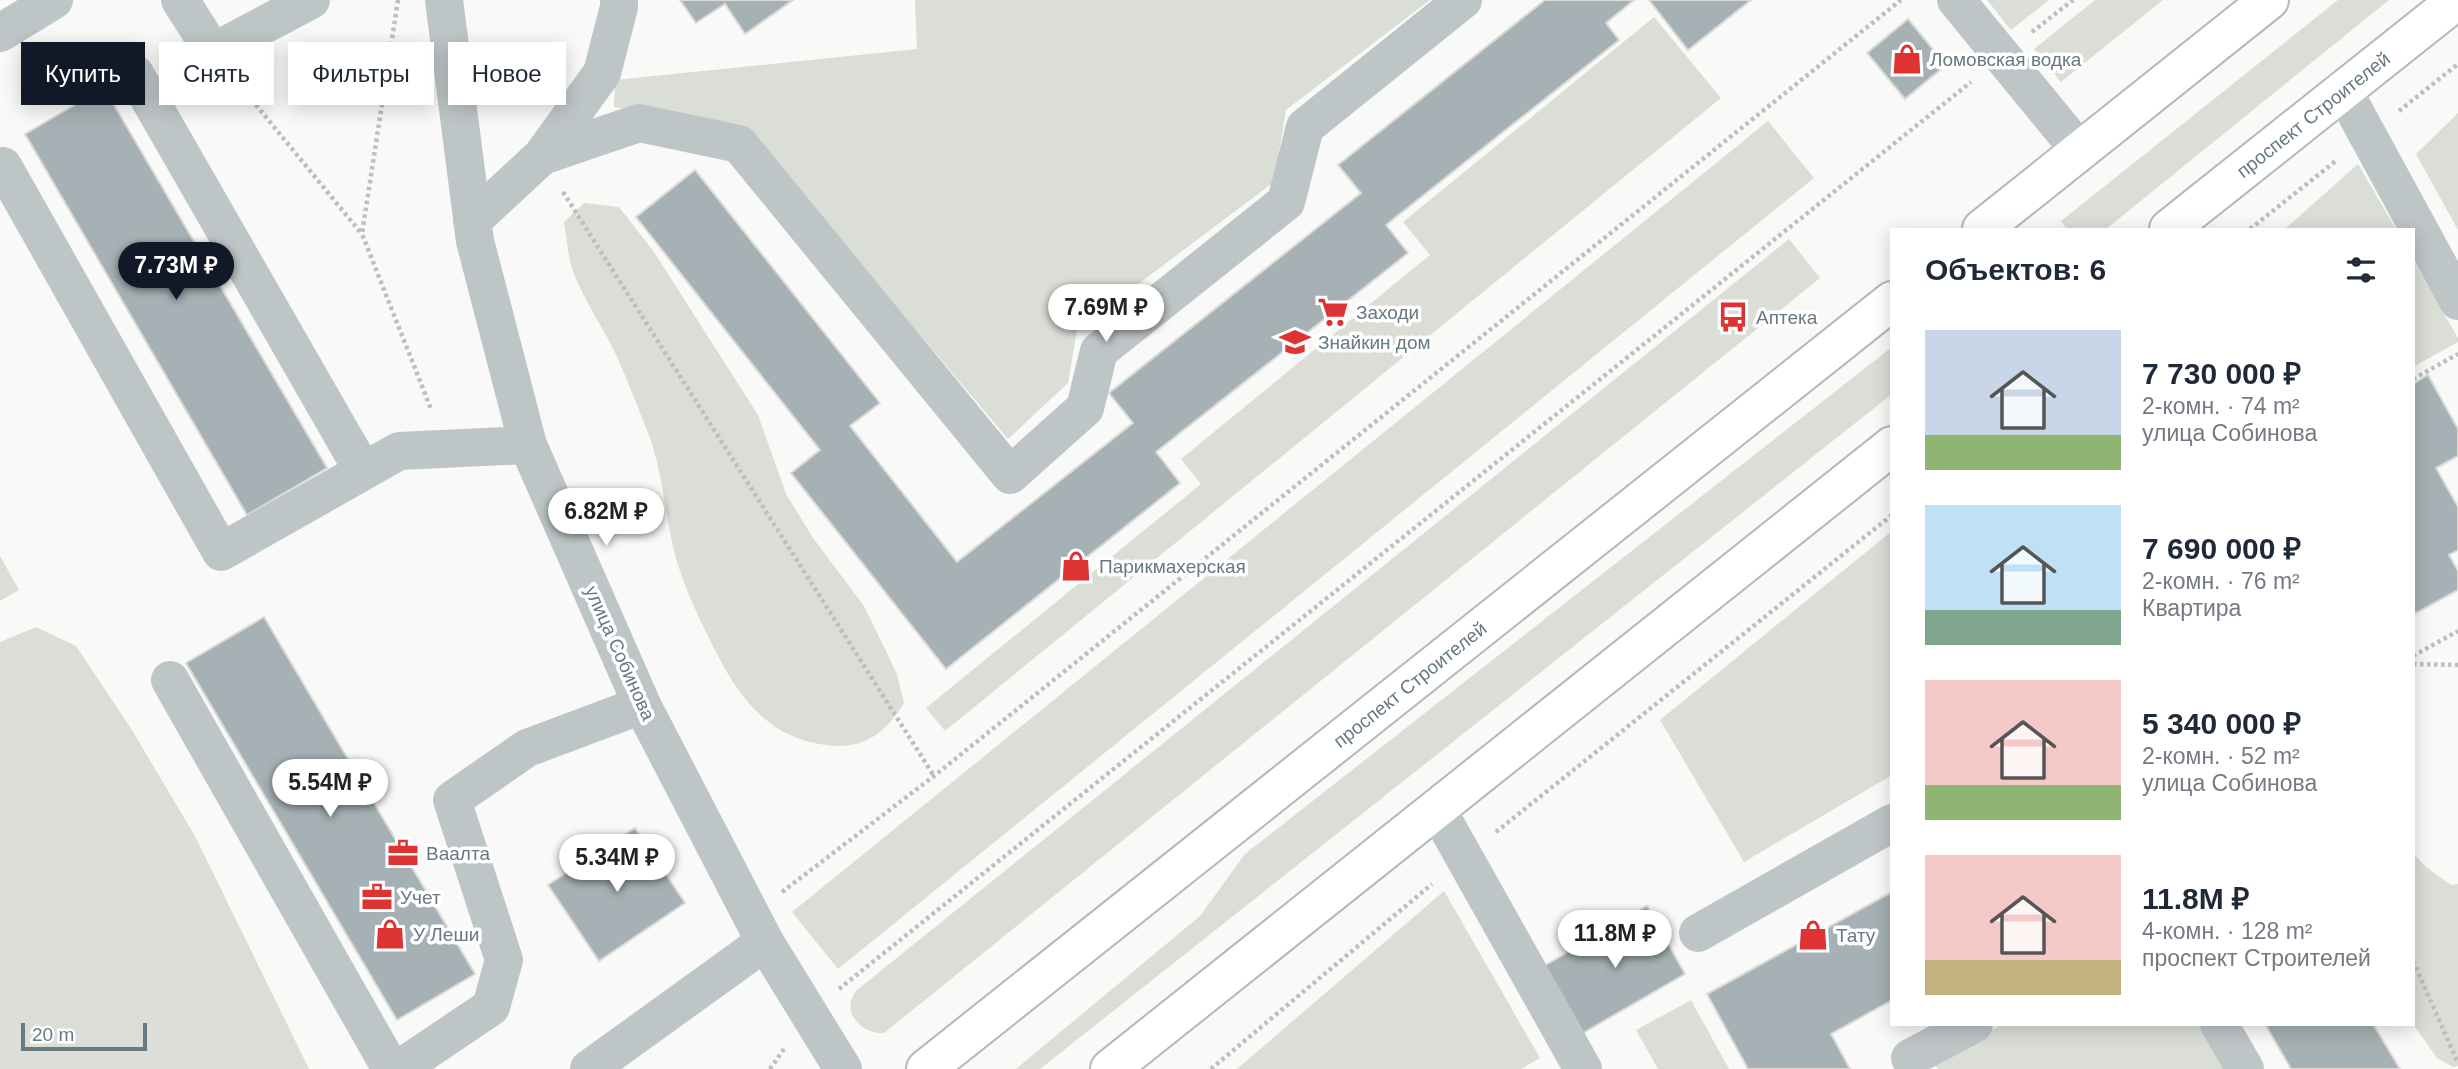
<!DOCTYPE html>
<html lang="ru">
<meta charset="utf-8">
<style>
body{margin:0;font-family:Arial,sans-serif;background:#f2f2f3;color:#1f2937;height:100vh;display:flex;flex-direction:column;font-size:26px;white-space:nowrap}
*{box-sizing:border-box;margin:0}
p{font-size:23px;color:#747a83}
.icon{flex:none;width:38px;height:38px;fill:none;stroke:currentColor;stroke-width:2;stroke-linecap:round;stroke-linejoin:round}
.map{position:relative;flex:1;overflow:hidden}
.side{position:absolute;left:1890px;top:228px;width:525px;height:798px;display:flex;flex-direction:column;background:#fff;border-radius:0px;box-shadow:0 4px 18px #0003}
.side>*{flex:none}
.guide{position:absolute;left:21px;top:42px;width:665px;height:63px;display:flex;gap:14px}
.scale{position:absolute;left:21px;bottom:18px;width:126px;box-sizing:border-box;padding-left:7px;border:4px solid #657a81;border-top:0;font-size:19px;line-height:24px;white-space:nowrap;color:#657a81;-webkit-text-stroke:5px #fff;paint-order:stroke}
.price{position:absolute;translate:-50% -60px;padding:0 16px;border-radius:24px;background:#fff;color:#222;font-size:23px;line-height:46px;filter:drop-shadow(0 2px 4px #0008)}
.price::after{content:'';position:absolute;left:50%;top:42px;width:21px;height:16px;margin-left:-10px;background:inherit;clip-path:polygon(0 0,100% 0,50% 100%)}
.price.active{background:#111827;color:#fff}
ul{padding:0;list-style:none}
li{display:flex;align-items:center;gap:21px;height:175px;padding:0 35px}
li span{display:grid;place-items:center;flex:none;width:196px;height:140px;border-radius:0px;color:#555}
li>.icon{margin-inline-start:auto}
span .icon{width:84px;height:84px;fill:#fffc;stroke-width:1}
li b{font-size:30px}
h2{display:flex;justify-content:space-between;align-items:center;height:84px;padding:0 35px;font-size:30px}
.pill{padding:0 24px;border-radius:0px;background:#fff;box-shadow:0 4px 18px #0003;font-size:24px;line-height:63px}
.pill.active{background:#111827;color:#fff}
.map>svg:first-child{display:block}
</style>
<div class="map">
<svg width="2458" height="1069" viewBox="0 0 2458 1069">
<rect width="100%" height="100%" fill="#f9f9f7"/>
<!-- green -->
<path fill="#daded6" d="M 915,0 L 1430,0 L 1286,110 L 1274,182 L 1077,330 L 1068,383 L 1008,439 L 748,131 L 614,107 L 615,80 L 917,49 Z
M 1987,0 L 2049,0 L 2011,30 Z
M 2095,0 L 2163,0 L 2061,82 L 2034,49 Z
M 2338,0 L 2389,0 L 2106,229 L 2067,229 L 2061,221 Z
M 1654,17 L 1721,98 L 945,731 L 926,708 L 1201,484 L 1181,459 L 1430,255 L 1403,222 Z
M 2458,113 L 2458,230 L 2416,154 Z
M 1768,121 L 1814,178 L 838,969 L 792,912 Z
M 2358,164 L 2396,229 L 2285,229 Z
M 584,203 L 619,207 L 654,252 L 758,415 L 786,494 L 813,538 L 864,606 L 897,674 L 904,703 C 885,734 863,750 826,745 C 762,737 733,688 708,636 C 696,612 685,587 677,562 C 665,520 664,474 648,433 C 638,408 629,383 618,359 C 605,330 586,304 574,274 C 568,259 567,239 564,222 Z
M 1789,239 L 1820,278 L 884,1033 C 861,1035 839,1010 857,990 Z
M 2413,260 L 2458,338 L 2458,342 L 2413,367 Z
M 1892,347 L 1892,394 L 1040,1069 L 1016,1069 L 1200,916 L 1245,854 Z
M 1892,531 L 1892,775 L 1744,862 L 1660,720 Z
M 0,556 L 19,590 L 0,601 Z
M 36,627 L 76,646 L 130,727 L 195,836 L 309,1069 L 0,1069 L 0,642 Z
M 2413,853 L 2426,867 L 2451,885 L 2458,884 L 2458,1066 L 2453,1067 L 2437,1058 L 2413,1024 Z
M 1444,891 L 1540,1058 L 1521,1069 L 1237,1069 Z
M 1691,1000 L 1729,1069 L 1658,1069 L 1636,1030 Z
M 2003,1024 L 2202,1024 L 2227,1069 L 1938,1069 L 1934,1062 Z"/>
<!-- building -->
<path fill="#a5b1b4" stroke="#dbdad9" stroke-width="2" d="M 680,0 L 793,0 L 745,34 L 725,4 L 696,23 Z
M 1545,0 L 1634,0 L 1606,23 L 1619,40 L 1386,225 L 1408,253 L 1156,452 L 1180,483 L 946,669 L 791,473 L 820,450 L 636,217 L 695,170 L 880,403 L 850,426 L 957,562 L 1133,423 L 1109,393 L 1361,193 L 1338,165 Z
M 1649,0 L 1751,0 L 1688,50 Z
M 1908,19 L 1946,65 L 1905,99 L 1867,53 Z
M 104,88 L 327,468 L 247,515 L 25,134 Z
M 2428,375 L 2458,429 L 2458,456 L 2436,468 L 2458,507 L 2458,550 L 2449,555 L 2458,571 L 2458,590 L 2414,614 L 2413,384 Z
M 264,617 L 475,974 L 397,1020 L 186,663 Z
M 635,828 L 685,903 L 599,961 L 548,885 Z
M 1892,892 L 1892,1000 L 1831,1034 L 1850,1069 L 1748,1069 L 1707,994 Z
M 1647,906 L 1685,974 L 1583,1033 L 1544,966 Z
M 2265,1024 L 2373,1024 L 2400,1069 L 2291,1069 Z"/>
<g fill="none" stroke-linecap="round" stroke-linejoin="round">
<!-- major casing -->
<g stroke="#b2b9bb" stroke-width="42">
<g id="major">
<path d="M 1982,229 L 2269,0"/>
<path id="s1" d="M 2169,229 L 2457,0"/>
<path id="s2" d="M 926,1069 L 1892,301"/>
<path d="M 1110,1069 L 1892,446"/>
</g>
</g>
<!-- path -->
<path stroke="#bbbfc1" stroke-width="4.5" stroke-dasharray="3.5 3.5" stroke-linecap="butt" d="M 398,0 L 362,234 L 431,409
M 2032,32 L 2073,0
M 238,83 L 361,233
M 2399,111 L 2458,64
M 563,192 L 934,776
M 2250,229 L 2337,160
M 2413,379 L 2458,354
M 2413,656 L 2458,631
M 2413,664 L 2458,665
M 1496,832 L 1892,515
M 782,892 L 934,776 L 1901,0
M 2413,961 L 2458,1063
M 839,989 L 1971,82
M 770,1069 L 784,1049
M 1211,1069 L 1432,884"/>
<!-- minor -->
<path stroke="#bec5c7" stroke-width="38" d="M 180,0 L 213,52 L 311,0
M 444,0 L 475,241 L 528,445 L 642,705 L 765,942 L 843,1069
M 1956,0 L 2080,151
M 0,33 L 54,0
M 135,74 L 363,471
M 2343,90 L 2458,301
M 542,156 L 639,123 L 739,144 L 1010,475 L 1085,408 L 1099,351 L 1286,202 L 1305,127 L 1463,0
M 3,166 L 221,552 L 399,451 L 528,445
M 472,221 L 542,156 L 602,73 L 619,7 L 619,0
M 170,680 L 391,1069
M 1437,809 L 1583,1069
M 1698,933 L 1892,823
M 2219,1024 L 2245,1069
M 1910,1058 L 1974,1024
M 399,1069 L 491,1007 L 504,960 L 452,800 L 527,748 L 642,705
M 589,1069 L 765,942"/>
<!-- major -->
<use href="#major" stroke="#fff" stroke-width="38"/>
</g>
<!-- icons -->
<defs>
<g id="shop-bare" transform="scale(2.415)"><path d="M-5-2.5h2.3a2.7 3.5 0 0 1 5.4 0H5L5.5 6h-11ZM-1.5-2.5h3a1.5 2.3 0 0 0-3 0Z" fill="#d33" stroke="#fff" stroke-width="2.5" paint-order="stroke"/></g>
<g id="supermarket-bare" transform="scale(2.415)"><path d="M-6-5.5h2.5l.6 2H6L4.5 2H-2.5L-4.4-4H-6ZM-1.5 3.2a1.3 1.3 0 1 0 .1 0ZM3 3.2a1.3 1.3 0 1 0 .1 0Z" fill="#d33" stroke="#fff" stroke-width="2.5" paint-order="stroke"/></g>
<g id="bus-bare" transform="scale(2.415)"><path d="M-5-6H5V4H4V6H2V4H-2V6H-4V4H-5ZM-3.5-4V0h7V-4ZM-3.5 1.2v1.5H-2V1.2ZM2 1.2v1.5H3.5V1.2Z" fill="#d33" stroke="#fff" stroke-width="2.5" paint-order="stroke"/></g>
<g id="school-bare" transform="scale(2.415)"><path d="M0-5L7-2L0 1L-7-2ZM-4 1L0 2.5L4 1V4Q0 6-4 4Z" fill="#d33" stroke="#fff" stroke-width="2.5" paint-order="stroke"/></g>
<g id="office-bare" transform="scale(2.415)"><path d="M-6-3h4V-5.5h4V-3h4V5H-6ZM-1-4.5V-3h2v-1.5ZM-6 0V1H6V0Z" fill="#d33" stroke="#fff" stroke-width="2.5" paint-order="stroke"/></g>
</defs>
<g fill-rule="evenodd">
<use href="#shop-bare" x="1907" y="59"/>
<use href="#supermarket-bare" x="1333" y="312"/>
<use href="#bus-bare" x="1733" y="317"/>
<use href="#school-bare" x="1295" y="342"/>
<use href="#shop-bare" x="1076" y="566"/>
<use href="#office-bare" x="403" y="853"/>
<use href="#office-bare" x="377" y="897"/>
<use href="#shop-bare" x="390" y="934"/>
<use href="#shop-bare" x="1813" y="935"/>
</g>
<g text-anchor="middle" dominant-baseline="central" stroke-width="7" stroke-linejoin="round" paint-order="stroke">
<!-- poi labels -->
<g font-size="19" fill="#657a81" stroke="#fff" text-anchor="start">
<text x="1930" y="59">Ломовская водка</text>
<text x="1356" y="312">Заходи</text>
<text x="1756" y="317">Аптека</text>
<text x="1318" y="342">Знайкин дом</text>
<text x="1099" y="566">Парикмахерская</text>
<text x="426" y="853">Ваалта</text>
<text x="400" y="897">Учет</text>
<text x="413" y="934">У Леши</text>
<text x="1836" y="935">Тату</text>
</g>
<!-- street labels -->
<g font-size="19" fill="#657a81" stroke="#fff">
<text stroke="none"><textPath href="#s1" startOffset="184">проспект Строителей</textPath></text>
<text transform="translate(620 653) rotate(66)">улица Собинова</text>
<text stroke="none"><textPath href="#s2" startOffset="618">проспект Строителей</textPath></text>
</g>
</g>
</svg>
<div class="scale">20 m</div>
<b class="price active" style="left:176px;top:302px">7.73M ₽</b>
<b class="price" style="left:1106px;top:344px">7.69M ₽</b>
<b class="price" style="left:606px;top:548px">6.82M ₽</b>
<b class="price" style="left:330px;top:819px">5.54M ₽</b>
<b class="price" style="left:617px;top:894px">5.34M ₽</b>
<b class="price" style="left:1615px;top:970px">11.8M ₽</b>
<div class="guide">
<a class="pill active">Купить</a>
<a class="pill">Снять</a>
<a class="pill">Фильтры</a>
<a class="pill">Новое</a>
</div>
<section class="side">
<h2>Объектов: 6<svg class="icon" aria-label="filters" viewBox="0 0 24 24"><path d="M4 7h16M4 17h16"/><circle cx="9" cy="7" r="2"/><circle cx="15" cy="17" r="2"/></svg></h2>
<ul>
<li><span style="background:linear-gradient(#c9d6e8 75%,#8fb573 0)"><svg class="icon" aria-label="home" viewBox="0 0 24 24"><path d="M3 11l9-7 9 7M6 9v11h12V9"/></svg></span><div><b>7 730 000 ₽</b><p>2-комн. · 74 m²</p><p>улица Собинова</p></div></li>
<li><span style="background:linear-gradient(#bfe0f5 75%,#7fa58c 0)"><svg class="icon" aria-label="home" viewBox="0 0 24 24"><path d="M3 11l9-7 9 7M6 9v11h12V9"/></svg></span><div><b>7 690 000 ₽</b><p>2-комн. · 76 m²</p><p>Квартира</p></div></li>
<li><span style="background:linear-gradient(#f6c9c9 75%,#8fb573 0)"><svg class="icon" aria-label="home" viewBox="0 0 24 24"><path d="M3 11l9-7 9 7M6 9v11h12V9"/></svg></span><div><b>5 340 000 ₽</b><p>2-комн. · 52 m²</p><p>улица Собинова</p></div></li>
<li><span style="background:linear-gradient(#f6c9c9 75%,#c2b280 0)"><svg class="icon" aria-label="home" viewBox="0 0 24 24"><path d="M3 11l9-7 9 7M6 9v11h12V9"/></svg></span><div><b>11.8M ₽</b><p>4-комн. · 128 m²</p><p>проспект Строителей</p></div></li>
</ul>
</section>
</div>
